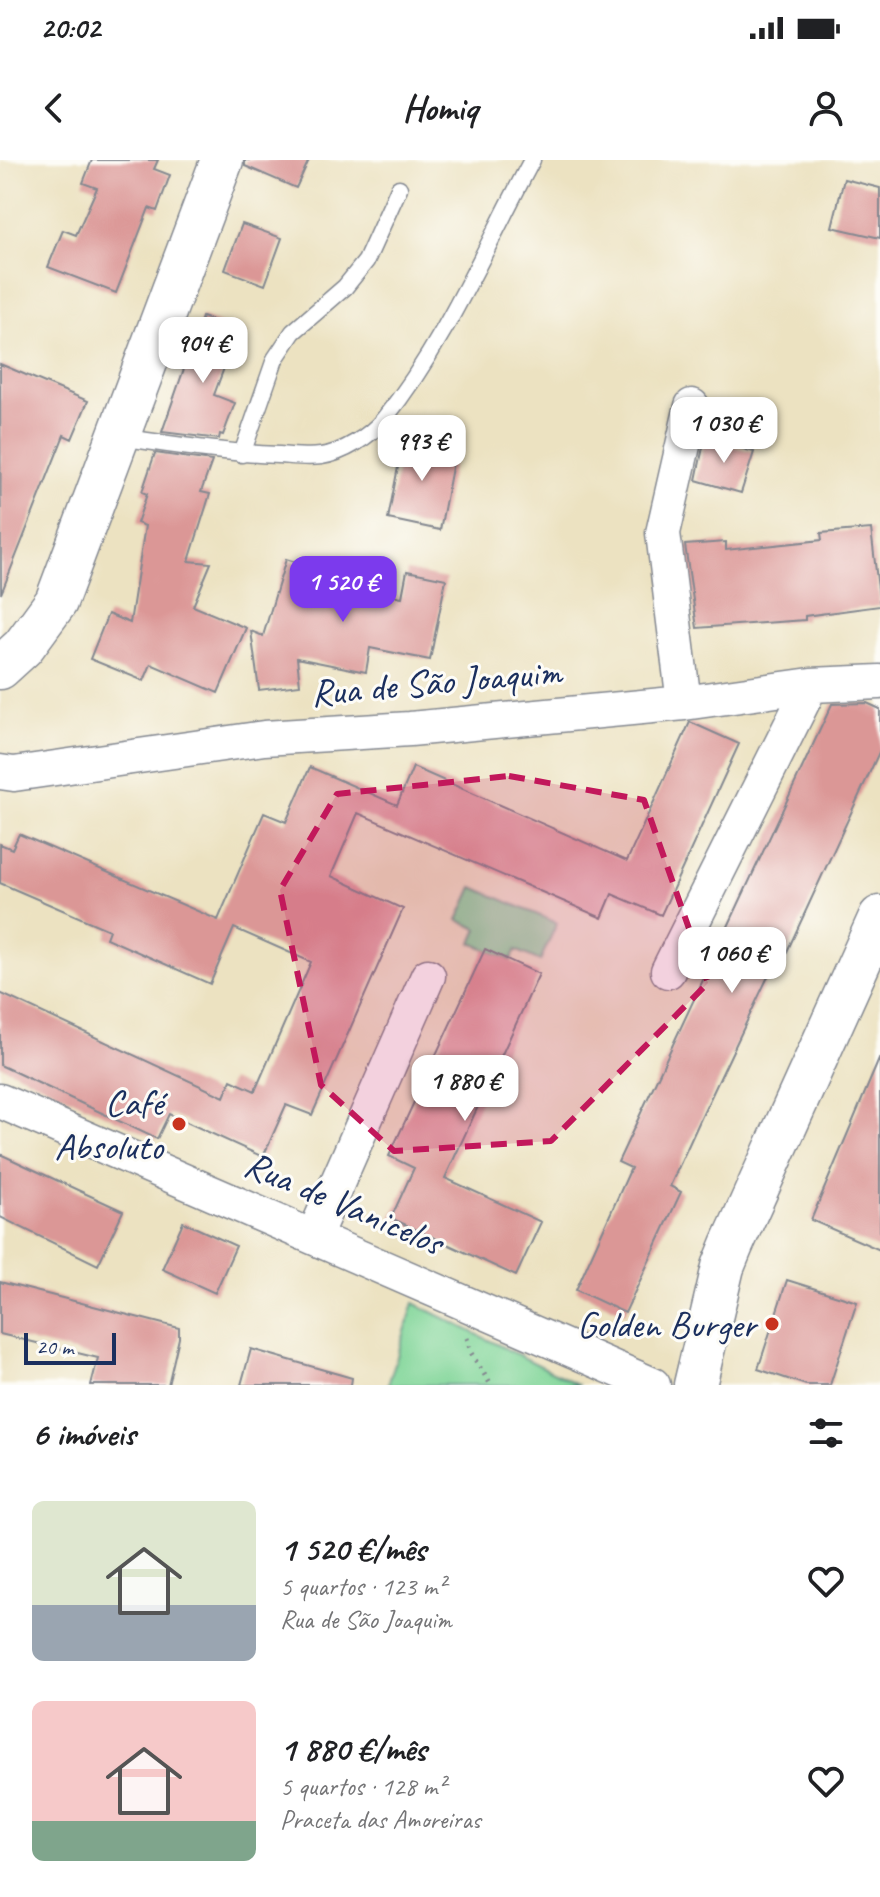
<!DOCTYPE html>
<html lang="pt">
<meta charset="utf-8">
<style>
body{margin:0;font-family:Caveat,sans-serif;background:#f2f2f2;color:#202124;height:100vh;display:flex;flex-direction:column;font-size:30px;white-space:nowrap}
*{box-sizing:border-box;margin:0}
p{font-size:26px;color:#757577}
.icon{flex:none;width:44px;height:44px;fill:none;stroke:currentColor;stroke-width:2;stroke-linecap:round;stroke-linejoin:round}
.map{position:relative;height:1225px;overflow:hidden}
.details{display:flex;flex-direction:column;background:#fff;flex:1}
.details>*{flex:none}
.scale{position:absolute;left:24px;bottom:20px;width:92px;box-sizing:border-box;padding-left:8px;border:4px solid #1b2f5e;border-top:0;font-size:22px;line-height:28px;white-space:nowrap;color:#1b2f5e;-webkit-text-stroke:6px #fdfcf7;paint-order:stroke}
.price{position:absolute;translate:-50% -68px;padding:0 18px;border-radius:16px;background:#fff;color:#222;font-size:26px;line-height:52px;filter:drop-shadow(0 2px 4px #0008)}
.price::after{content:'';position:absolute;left:50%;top:48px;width:24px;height:18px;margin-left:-12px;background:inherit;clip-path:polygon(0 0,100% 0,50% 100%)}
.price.current{background:#7c3aed;color:#fff}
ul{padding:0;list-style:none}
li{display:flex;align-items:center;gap:24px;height:200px;padding:0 32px}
li span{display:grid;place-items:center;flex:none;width:224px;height:160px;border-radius:12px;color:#555}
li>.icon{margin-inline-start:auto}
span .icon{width:96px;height:96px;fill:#fffc;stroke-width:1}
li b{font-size:34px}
h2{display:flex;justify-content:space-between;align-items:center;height:96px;padding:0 32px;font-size:34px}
.status{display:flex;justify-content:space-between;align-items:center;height:56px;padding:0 40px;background:#fff;direction:ltr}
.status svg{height:22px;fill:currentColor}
header{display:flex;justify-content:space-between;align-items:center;height:104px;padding:0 32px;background:#fff;font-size:36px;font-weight:600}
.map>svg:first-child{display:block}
</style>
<div class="status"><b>20:02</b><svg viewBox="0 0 49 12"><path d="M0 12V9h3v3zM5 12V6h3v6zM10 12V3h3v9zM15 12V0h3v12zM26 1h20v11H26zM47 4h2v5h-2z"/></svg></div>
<header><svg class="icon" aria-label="back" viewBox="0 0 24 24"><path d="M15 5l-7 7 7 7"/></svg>Homiq<svg class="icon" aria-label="person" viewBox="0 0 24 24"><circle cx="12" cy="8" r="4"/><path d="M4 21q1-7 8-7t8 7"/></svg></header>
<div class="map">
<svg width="880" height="1225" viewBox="0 0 880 1225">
<rect width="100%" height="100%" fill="#fdfcf7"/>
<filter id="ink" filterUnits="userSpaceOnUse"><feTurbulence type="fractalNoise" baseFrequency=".0125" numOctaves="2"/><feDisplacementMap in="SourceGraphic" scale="16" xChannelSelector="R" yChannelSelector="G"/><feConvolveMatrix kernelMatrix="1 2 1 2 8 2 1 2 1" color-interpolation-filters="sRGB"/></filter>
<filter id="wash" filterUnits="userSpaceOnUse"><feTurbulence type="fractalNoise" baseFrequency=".006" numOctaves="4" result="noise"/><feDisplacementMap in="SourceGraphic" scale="32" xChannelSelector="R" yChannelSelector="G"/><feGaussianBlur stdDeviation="1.8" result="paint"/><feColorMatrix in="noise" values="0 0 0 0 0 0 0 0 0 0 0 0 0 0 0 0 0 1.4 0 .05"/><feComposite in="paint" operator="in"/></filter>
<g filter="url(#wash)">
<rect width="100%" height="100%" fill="#ece2c1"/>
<!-- green -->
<path fill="#80d598" stroke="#4e827b" stroke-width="2" d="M 473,727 L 557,763 L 540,801 L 516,790 L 511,800 L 472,783 L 478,769 L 458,760 Z
M 414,1143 L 579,1225 L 388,1225 Z"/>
<g id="blocks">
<!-- building -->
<path fill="#db9796" d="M 92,0 L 158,0 L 154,9 L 170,15 L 157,51 L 149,48 L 116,133 L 48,107 L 63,70 L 76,75 L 97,28 L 83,23 Z
M 245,0 L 309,0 L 296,28 L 245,6 Z
M 844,19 L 880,28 L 880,78 L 832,67 Z
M 242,64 L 282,78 L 265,125 L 225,110 Z
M 202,157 L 238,170 L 214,235 L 235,243 L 223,275 L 220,274 L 219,279 L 162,272 Z
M 0,204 L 88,241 L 72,279 L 64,275 L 1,434 Z
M 404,276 L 456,287 L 440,370 L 388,359 Z
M 705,278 L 754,292 L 741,333 L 696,320 Z
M 155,293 L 212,301 L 201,332 L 210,334 L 189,401 L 211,403 L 193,446 L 246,468 L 218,533 L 151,504 L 144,521 L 90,499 L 108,454 L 130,463 L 145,366 L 137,363 L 147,334 L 142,332 Z
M 871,369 L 880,446 L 805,456 L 805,460 L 697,468 L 685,385 L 726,382 L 726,390 L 822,380 L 821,373 Z
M 286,399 L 317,409 L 314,420 L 402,437 L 407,411 L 446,419 L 430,500 L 370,488 L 366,512 L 297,498 L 300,525 L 259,530 L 251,471 L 263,476 Z
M 867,543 L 880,549 L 880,590 L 779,809 L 773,806 L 702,956 L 670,1026 L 681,1032 L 625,1153 L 576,1130 L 631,1008 L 618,1002 L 832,544 Z
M 690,562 L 739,584 L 661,755 L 612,734 L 602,758 L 358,653 L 331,716 L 403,749 L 312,955 L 286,945 L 263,997 L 169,954 L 157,979 L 0,905 L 0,833 L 224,937 L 231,920 L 255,931 L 311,802 L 234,768 L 210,824 L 106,778 L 109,770 L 0,723 L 0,684 L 12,689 L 19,674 L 218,760 L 264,653 L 286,662 L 310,607 L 397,645 L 413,607 L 627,701 Z
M 485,789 L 539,814 L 445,1018 L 541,1062 L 516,1116 L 391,1058 L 414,1008 L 389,996 Z
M 880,897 L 880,1090 L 811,1060 Z
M 0,994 L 123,1051 L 98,1105 L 0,1057 Z
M 183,1062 L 236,1086 L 215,1133 L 162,1109 Z
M 787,1120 L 857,1142 L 830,1225 L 806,1225 L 758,1209 Z
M 0,1122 L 179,1168 L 179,1178 L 168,1225 L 91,1225 L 98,1198 L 0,1174 Z
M 251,1189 L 352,1218 L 351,1225 L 241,1225 Z"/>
</g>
</g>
<g filter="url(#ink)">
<use href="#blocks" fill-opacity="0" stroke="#848890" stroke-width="2"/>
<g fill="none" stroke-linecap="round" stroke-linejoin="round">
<!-- service casing -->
<g stroke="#848890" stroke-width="19">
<path id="service" d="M 121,277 C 173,285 226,293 279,295 C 293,296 308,298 321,296 C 343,293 370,276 384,259 C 446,182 485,87 532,0
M 242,294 L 275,199 L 293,172 L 345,127 L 366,101 L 399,28"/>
</g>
<!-- minor casing -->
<g stroke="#848890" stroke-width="37">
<path id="minor" d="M 684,543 L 663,373 L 692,246
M 0,612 L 14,614 L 264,578 L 410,569 L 684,543 L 811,525 L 880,522
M 668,811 L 811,525
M 0,941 L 653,1225
M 314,1076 L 428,816"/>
</g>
<!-- tertiary casing -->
<g stroke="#848890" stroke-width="45">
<path id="tertiary" d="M 0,508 L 23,487 L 56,442 L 222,0
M 695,1225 L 723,1107 L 732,1085 L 880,757"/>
</g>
<!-- path -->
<path stroke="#848890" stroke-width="5" stroke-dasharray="2 6" stroke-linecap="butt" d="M 467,1178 L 471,1193 L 491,1225"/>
<!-- service -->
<use href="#service" stroke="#fff" stroke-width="16"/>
<!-- minor -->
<use href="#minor" stroke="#fff" stroke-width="34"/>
<!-- tertiary -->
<use href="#tertiary" stroke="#fff" stroke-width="42"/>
</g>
</g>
<!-- marked area -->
<path fill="#c2185b" fill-opacity="0.2" stroke="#c2185b" stroke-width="6" stroke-dasharray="16 10" stroke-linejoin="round" d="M 509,616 L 644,640 L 708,823 L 551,981 L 394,991 L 321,925 L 280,730 L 337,634 Z"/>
<!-- markers -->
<g fill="#c8321e" stroke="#fdfcf7" stroke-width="3">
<circle cx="179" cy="964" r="8"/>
<circle cx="772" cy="1164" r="8"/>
</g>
<g text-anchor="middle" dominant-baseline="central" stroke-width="6" stroke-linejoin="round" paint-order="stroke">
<!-- street labels -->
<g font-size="38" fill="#1b2f5e" stroke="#fdfcf7">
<text transform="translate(436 522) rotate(-5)">Rua de São Joaquim</text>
<text transform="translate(344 1043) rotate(23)">Rua de Vanicelos</text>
</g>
<!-- poi labels -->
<g font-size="38" fill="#1b2f5e" stroke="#fdfcf7" text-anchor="end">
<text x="163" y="942">Café<tspan x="163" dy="44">Absoluto</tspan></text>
<text x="756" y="1164">Golden Burger</text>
</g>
</g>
</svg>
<div class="scale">20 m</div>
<b class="price" style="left:203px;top:225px">904 €</b>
<b class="price" style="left:724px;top:305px">1 030 €</b>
<b class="price" style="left:422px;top:323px">993 €</b>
<b class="price current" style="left:343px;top:464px">1 520 €</b>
<b class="price" style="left:732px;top:835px">1 060 €</b>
<b class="price" style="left:465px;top:963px">1 880 €</b>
</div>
<section class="details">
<h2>6 imóveis<svg class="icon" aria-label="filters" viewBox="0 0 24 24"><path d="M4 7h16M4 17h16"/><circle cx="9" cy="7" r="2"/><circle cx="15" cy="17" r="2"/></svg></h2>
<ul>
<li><span style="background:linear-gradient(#dfe7d0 65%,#9aa5b1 0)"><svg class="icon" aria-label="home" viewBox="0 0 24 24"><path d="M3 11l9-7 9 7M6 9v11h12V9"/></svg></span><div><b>1 520 €/mês</b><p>5 quartos · 123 m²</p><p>Rua de São Joaquim</p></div><svg class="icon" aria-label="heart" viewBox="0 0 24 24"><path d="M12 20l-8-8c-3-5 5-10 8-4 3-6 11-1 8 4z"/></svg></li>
<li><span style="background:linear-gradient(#f6c9c9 75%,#7fa58c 0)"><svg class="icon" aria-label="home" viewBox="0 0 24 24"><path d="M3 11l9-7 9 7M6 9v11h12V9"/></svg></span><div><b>1 880 €/mês</b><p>5 quartos · 128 m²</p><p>Praceta das Amoreiras</p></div><svg class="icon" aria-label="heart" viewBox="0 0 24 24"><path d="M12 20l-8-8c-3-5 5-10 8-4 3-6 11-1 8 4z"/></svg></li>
</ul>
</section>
